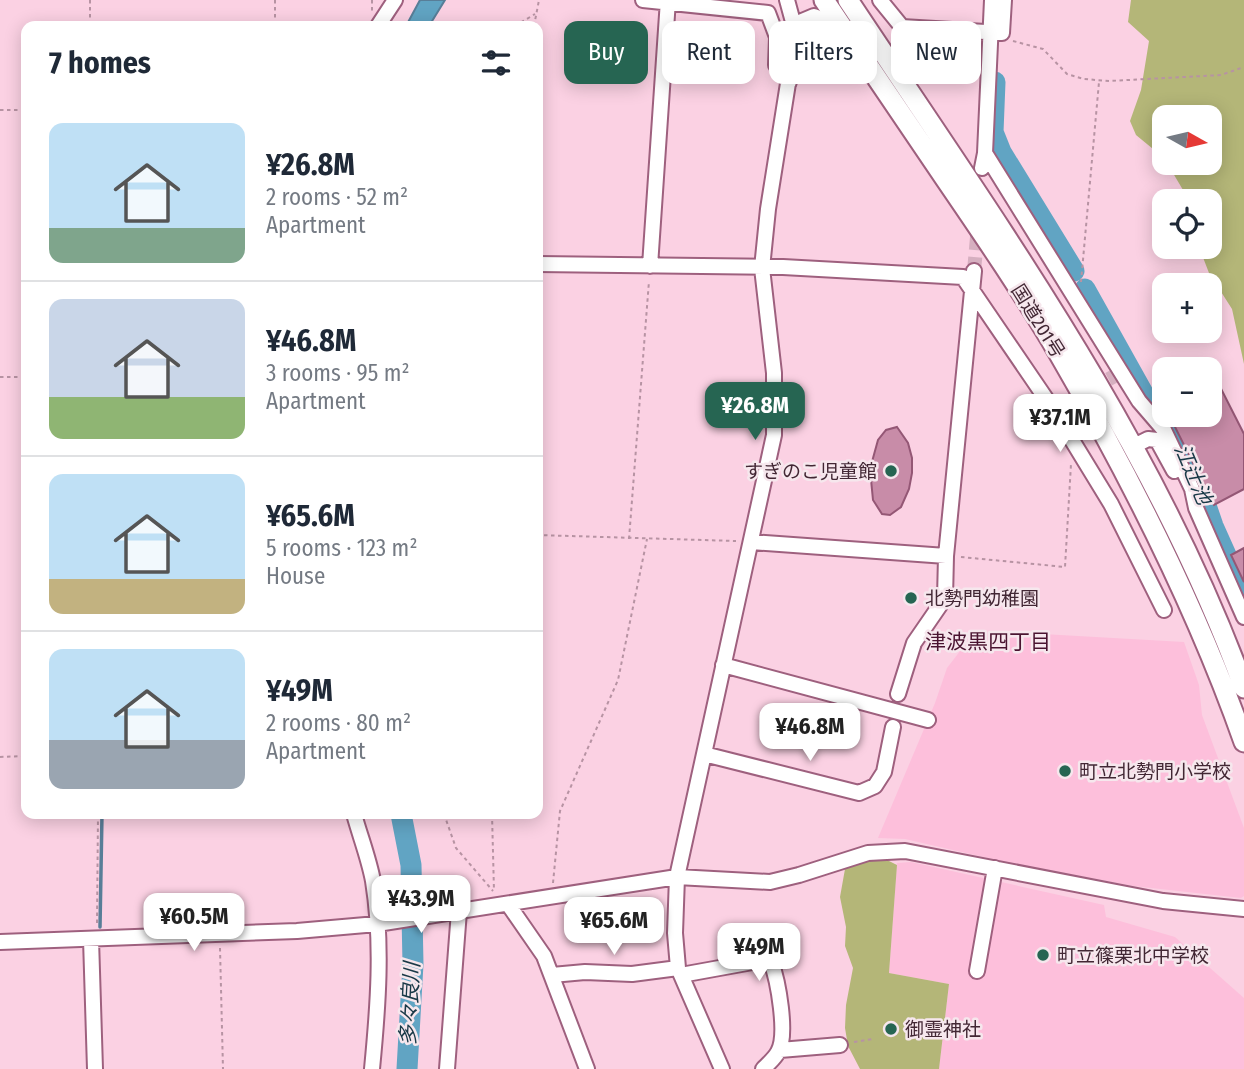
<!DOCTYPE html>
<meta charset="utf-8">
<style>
body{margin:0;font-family:"Fira Sans Condensed","Noto Sans JP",sans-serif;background:#f2f2f3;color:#1f2937;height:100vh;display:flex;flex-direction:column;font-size:26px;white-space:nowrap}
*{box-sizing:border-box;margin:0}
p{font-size:23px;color:#747a83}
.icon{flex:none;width:38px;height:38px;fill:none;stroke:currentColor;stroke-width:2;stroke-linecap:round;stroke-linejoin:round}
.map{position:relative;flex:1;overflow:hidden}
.sheet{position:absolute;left:21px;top:21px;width:522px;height:798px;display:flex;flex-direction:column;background:#fff;border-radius:14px;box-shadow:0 4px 18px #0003}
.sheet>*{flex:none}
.banner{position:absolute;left:564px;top:21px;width:574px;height:63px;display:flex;gap:14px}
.needle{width:46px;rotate:98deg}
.controls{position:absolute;left:1152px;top:105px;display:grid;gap:14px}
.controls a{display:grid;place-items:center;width:70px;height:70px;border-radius:14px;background:#fff;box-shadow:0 4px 18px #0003;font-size:35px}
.price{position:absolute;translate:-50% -60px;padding:0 16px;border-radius:14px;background:#fff;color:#222;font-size:23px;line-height:46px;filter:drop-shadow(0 2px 4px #0008)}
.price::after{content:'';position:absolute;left:50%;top:42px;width:21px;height:16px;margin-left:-10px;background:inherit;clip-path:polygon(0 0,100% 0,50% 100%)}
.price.selected{background:#266552;color:#fff}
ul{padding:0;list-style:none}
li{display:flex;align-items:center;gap:21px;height:175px;padding:0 28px}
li+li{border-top:2px solid #e0e1e3}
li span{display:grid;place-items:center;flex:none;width:196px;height:140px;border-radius:14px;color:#555}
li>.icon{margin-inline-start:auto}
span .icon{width:84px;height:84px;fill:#fffc;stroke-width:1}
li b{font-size:30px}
h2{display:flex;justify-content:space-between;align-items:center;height:84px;padding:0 28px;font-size:30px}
.pill{padding:0 24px;border-radius:14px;background:#fff;box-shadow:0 4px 18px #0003;font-size:24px;line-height:63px}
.pill.selected{background:#266552;color:#fff}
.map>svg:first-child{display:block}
</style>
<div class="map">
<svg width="1244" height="1069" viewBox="0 0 1244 1069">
<rect width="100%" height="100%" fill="#fbd1e3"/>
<!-- built -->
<path fill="#fdbfdb" d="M 1007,632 L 1184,642 L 1199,685 L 1202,715 L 1244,828 L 1244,896 L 1241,898 L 1133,886 L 1005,862 L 905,839 L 878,838 L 935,703 L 947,668 L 974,633 Z
M 911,862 L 1104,905 L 1106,917 L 1175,937 L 1244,998 L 1244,1069 L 939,1069 L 949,984 L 889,973 L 897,863 Z"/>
<!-- forest -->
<path fill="#b4b678" d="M 1131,0 L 1244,0 L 1244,364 L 1232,309 L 1209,273 L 1199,247 L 1209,247 L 1209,201 L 1186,201 L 1183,190 L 1167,163 L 1209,163 L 1209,117 L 1164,117 L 1164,158 L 1136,135 L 1130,121 L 1141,90 L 1149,41 L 1128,22 Z
M 883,858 L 897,865 L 889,973 L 949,984 L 939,1069 L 860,1069 L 848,1046 L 845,1028 L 846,1005 L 853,968 L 845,946 L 846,927 L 840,897 L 845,869 L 862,861 Z"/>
<!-- water -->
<path fill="#61a4c3" stroke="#587e98" stroke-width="2" d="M 420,0 L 445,0 L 429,26 L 406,26 Z"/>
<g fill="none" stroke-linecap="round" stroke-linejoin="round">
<!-- stream -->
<path stroke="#587e98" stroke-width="3.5" d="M 100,927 L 102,814"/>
<!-- river -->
<path stroke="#61a4c3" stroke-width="21" d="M 995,82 L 993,132 L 1001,152 L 1074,271
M 1085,289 L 1147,400 L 1172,426 L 1197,479 L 1213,526 L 1244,595
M 401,814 L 411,865 L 413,964 L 407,1069"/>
</g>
<!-- building -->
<path fill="#c88ca8" stroke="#945775" stroke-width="2" d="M 1212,371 L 1244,434 L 1244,489 L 1214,505 L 1169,415 L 1209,415 L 1209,372 Z
M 897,427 L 908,443 L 912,458 L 912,473 L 909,489 L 901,507 L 890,515 L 882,514 L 873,500 L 870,469 L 878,440 L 886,430 Z
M 1244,548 L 1244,582 L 1231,555 Z"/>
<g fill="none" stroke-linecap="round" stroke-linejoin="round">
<!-- minor-tunnel -->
<path stroke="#d6afc0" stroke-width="14" stroke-dasharray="14 7" stroke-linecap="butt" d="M 974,271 L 978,226
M 1053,409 L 1122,372"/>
<!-- minor casing -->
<g stroke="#9e607e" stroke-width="18">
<path id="minor" d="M 643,0 L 768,13 L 777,37 L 776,65 L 789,82
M 880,0 L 902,27 L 1002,33 L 1004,0
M 795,24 L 814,16 L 842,27
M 378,26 L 395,0
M 985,153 L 1139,401 L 1164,430 L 1192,489 L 1196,508 L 1244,617
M 982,168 L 985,153 L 992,0
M 537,264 L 783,267 L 963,277 L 1053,409 L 1111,504 L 1164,610
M 650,266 L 668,0
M 1132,447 L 1148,439 L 1157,440 L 1174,471
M 751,542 L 946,556 L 974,271
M 723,665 L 928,720
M 898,694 L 914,643 L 945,598 L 946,556
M 704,754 L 859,793 L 875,786 L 884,772 L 893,727
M 354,814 C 360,836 369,859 373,881 C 383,943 378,1007 372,1069
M 508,904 L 544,956 L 587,1069
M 91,939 L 95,1069
M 0,942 L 297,931 L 377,924 L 677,877 L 770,882 L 799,875 L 868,853 L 905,851 L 1163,901 L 1244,909
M 977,971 L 995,868
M 552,975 L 585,972 L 632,974 L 678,968
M 681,975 L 758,961 L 771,962 C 778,980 788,1035 778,1052 C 775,1058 768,1064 763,1069
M 780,1050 L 840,1045
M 447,1069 L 459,911
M 722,1069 L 678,968 L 675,933 L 677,877 L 774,435 L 774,373 L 762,268 L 768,209 L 796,33 L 787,0"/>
</g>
<!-- highway casing -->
<g stroke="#9e607e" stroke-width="23">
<path id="highway" d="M 824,0 C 865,60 906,120 946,180 C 985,237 1024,294 1059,354 C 1131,478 1196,606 1244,742
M 848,0 C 994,220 1153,438 1244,688"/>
</g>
<!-- path -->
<path stroke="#b793a3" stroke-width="2" stroke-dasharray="3.5 3.5" stroke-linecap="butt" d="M 90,0 L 90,26
M 275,0 L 275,26
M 372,0 L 372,12
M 515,26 L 535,14
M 534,26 L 539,0
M 1013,41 L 1043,49 L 1067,74 L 1084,79 L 1109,81 L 1221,75 L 1244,67
M 0,110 L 26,110
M 1081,282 L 1099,82
M 0,377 L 26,377
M 537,535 L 736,541
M 629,539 L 649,281
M 961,557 L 1065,567 L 1071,464
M 0,757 L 26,756
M 444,814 L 456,848 L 493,891
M 492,814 L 494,891
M 553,883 L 560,811 L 618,680 L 647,539
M 97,923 L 98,814
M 220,948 L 223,1069
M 854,1042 L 873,1039"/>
<!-- minor -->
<use href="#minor" stroke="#fff" stroke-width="14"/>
<!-- highway -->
<use href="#highway" stroke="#fff" stroke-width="19"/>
</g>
<!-- markers -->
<g fill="#266552" stroke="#f6e7ed" stroke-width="2.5">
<circle cx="891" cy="471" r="7"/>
<circle cx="911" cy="598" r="7"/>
<circle cx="1065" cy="771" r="7"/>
<circle cx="1043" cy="955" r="7"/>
<circle cx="891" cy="1029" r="7"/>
</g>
<g text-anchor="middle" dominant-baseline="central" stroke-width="5" stroke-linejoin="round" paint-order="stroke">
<!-- street labels -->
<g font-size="19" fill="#422734" stroke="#f6e7ed">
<text transform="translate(1038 321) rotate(58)">国道201号</text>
</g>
<!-- poi labels -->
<g font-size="19" fill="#422734" stroke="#f6e7ed" text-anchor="start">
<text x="877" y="471" text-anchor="end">すぎのこ児童館</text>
<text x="925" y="598">北勢門幼稚園</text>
<text x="1079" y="771">町立北勢門小学校</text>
<text x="1057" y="955">町立篠栗北中学校</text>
<text x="905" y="1029">御霊神社</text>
</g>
<!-- water labels -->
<g font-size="21" font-style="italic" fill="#193947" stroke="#f6e7ed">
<text transform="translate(1193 474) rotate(67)">江辻池</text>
<text transform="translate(410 1004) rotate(-87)">多々良川</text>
</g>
<!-- neighbourhood labels -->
<g font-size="21" fill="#4a1431" stroke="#f6e7ed">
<text x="988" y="642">津波黒四丁目</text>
</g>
</g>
</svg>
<div class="controls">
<a><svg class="needle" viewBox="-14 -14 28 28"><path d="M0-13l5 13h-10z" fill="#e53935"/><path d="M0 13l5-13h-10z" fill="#747a83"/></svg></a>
<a><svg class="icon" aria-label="locate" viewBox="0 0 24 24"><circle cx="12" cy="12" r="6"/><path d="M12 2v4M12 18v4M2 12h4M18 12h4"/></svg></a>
<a>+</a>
<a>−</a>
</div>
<b class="price selected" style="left:755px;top:442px">¥26.8M</b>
<b class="price" style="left:1060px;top:454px">¥37.1M</b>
<b class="price" style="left:810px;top:763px">¥46.8M</b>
<b class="price" style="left:421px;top:935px">¥43.9M</b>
<b class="price" style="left:194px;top:953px">¥60.5M</b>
<b class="price" style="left:614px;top:957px">¥65.6M</b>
<b class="price" style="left:759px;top:983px">¥49M</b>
<div class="banner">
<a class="pill selected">Buy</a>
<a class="pill">Rent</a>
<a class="pill">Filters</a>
<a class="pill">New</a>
</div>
<section class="sheet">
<h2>7 homes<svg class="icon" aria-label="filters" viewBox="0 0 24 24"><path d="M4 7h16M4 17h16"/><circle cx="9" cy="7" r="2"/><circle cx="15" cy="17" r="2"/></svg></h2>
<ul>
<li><span style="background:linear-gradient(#bfe0f5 75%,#7fa58c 0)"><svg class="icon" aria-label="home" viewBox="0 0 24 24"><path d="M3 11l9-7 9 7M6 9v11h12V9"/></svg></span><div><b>¥26.8M</b><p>2 rooms · 52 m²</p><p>Apartment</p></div></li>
<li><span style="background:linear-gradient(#c9d6e8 70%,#8fb573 0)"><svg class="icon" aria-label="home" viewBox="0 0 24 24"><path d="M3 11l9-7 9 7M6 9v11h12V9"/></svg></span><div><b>¥46.8M</b><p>3 rooms · 95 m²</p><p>Apartment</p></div></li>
<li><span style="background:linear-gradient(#bfe0f5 75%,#c2b280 0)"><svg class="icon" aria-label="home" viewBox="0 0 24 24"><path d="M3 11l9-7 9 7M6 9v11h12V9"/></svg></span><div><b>¥65.6M</b><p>5 rooms · 123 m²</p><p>House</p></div></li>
<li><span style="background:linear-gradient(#bfe0f5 65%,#9aa5b1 0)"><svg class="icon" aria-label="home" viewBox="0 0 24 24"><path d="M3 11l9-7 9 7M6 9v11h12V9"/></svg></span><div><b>¥49M</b><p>2 rooms · 80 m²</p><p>Apartment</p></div></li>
</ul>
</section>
</div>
